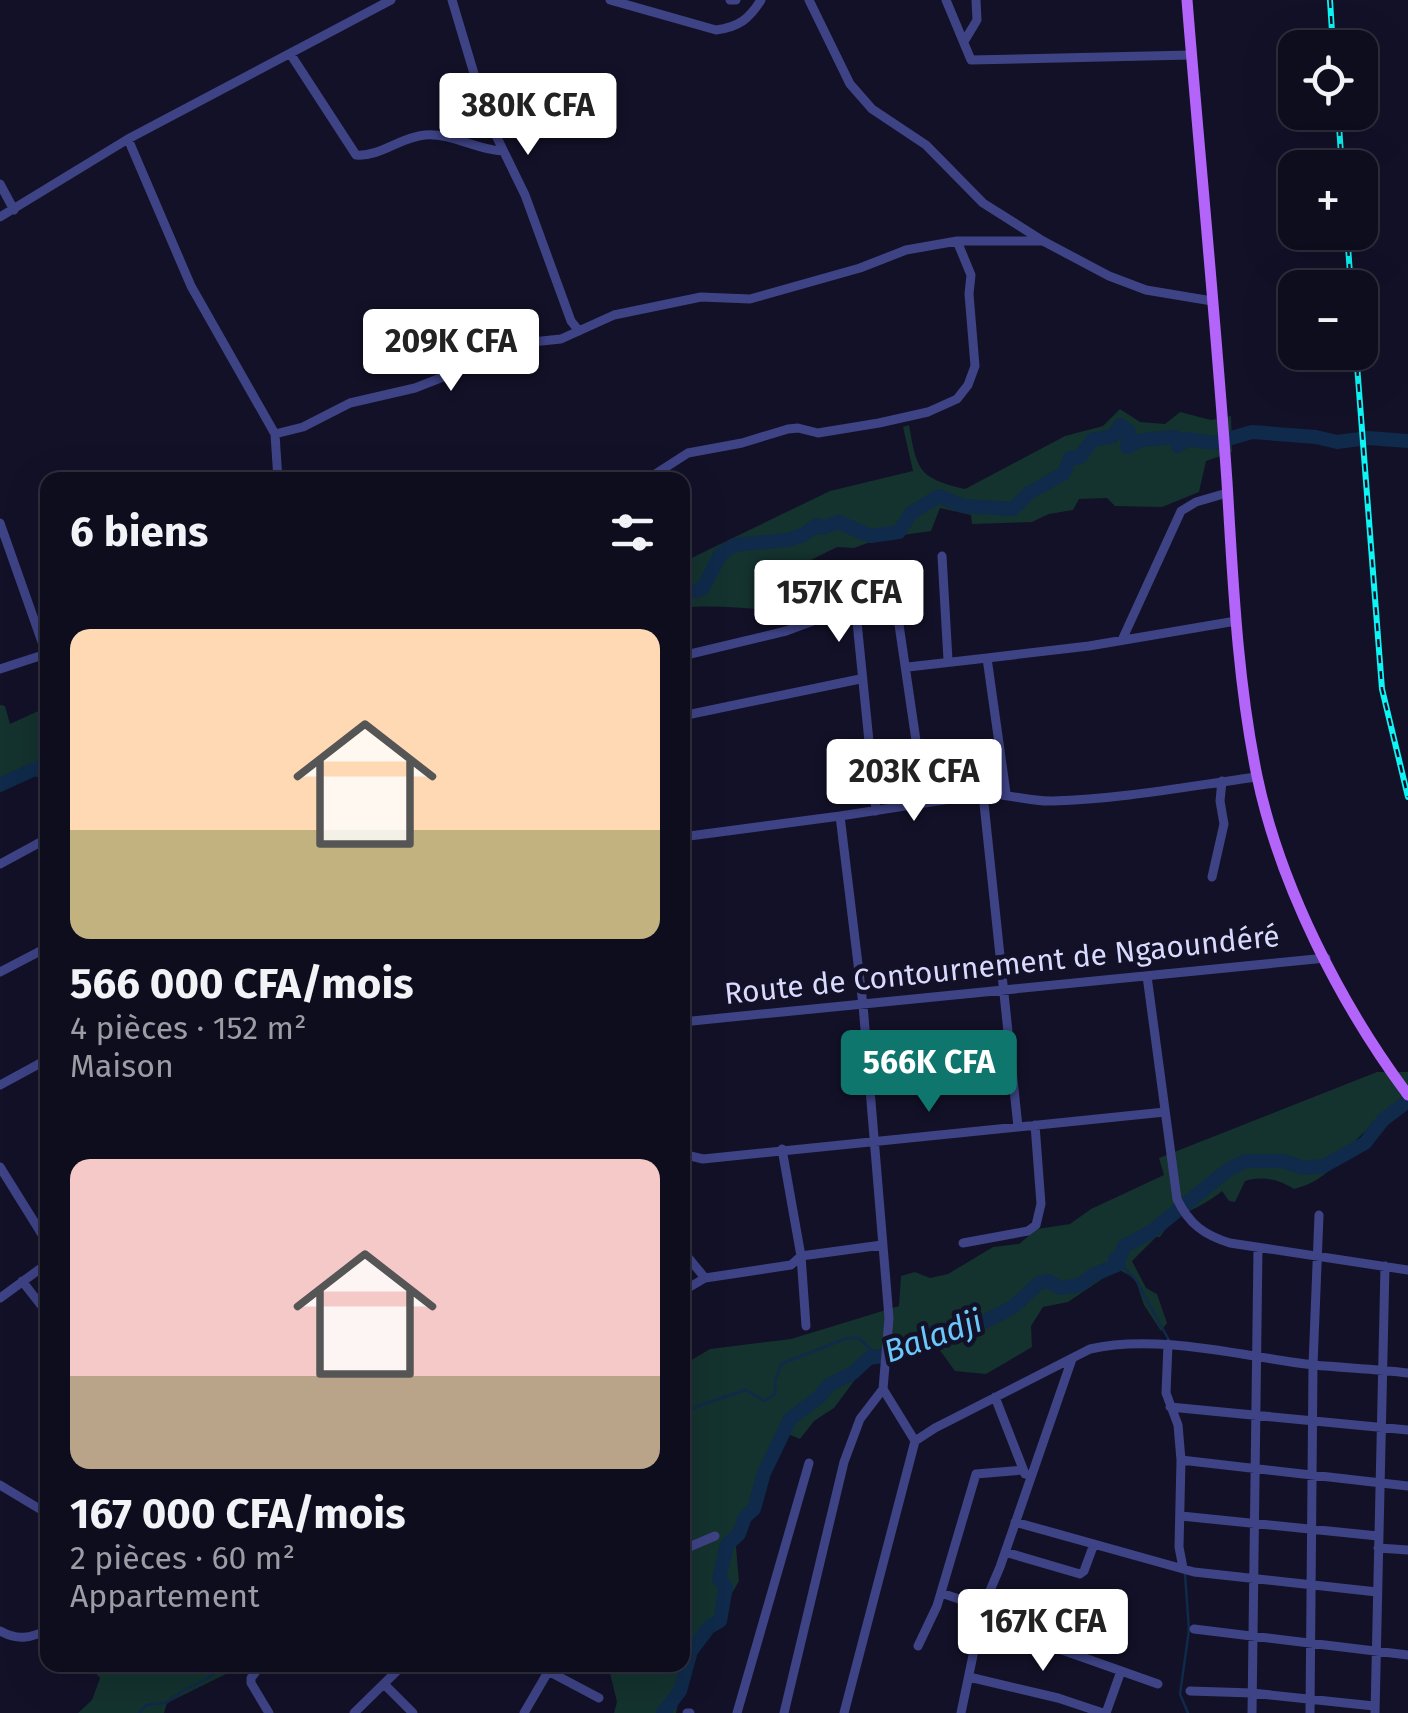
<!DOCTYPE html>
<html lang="fr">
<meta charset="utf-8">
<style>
body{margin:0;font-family:"Fira Sans",sans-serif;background:#171627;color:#f1f3f6;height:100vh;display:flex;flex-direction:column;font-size:38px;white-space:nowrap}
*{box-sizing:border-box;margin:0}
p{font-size:32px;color:#9b9ca4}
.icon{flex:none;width:55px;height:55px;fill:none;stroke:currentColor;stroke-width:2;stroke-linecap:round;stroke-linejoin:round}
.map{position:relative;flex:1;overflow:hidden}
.drawer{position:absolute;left:40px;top:472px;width:650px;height:1200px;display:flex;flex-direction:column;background:#0e0d1e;border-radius:20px;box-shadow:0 10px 40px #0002,0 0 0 2px #2e2d3c}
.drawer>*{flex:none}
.buttons{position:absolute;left:1278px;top:30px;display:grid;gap:20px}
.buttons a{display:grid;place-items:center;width:100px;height:100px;border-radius:20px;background:#0e0d1e;box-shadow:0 10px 40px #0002,0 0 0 2px #2e2d3c;font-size:50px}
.price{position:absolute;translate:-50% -85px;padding:0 22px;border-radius:10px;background:#fff;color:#222;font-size:32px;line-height:65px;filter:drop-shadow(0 2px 5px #0008)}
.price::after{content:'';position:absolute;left:50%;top:60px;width:30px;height:22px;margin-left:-15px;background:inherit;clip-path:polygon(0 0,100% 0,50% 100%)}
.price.selected{background:#0f766e;color:#fff}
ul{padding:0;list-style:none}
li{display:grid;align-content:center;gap:20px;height:530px;padding:0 30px}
li span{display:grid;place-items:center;height:310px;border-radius:20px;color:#555}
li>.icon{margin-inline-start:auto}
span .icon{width:180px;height:180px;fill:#fffc;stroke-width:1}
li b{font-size:42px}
h2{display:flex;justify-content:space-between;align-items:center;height:120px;padding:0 30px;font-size:42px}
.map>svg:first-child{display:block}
</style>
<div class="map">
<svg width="1408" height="1713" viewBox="0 0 1408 1713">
<rect width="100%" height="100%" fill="#131128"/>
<!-- green -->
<path fill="#14322e" d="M 1120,409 L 1140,422 L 1165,424 L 1180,412 L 1211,420 L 1231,416 L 1232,452 L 1206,461 L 1199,492 L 1162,507 L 1115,506 L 1107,498 L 1079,499 L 1073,510 L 1049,514 L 1032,522 L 972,524 L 971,515 L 940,508 L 931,531 L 881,538 L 854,548 L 837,547 L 801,565 L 793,573 L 786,603 L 777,610 C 745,609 714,604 683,608 L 683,562 L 830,491 L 913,471 L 903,427 L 909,425 C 917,470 918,478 965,489 L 1065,436 L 1103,426 Z
M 0,705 L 5,706 L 10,724 L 47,707 L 47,778 L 21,775 L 0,790 Z
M 1377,1072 L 1408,1072 L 1408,1100 C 1389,1111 1365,1129 1351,1146 C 1333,1167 1322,1182 1294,1189 C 1278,1179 1263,1176 1245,1181 L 1235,1202 L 1229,1201 L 1222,1191 C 1199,1211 1178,1210 1160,1237 L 1156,1237 L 1132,1261 L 1146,1288 L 1157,1294 L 1167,1323 L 1161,1331 L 1144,1305 L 1135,1278 L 1117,1269 L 1068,1302 L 1043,1307 L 1031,1326 L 1032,1347 L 986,1374 L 955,1371 L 928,1334 L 875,1353 L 834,1408 L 814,1421 L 800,1439 L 788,1434 L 777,1448 L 757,1513 L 735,1536 L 739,1581 L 684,1677 L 676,1713 L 614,1713 L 617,1702 L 608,1665 L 682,1665 L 682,1380 L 688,1362 L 710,1349 L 791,1339 L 899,1306 L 901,1276 L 915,1272 L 930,1278 L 948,1274 L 993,1247 L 1019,1244 L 1037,1229 L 1070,1224 L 1091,1209 L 1164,1175 L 1159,1158 Z
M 88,1665 L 237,1665 L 228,1673 L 167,1703 L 164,1713 L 78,1713 L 92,1700 L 100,1678 Z"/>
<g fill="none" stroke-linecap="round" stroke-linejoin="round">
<!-- stream -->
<path stroke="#0f2a4a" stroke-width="2.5" d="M 1115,1259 L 1136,1280 L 1170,1342
M 682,1415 L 703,1404 L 746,1390 L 764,1401 L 775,1394 L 775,1382 L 781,1364 L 847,1338 L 859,1338 L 876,1355
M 1185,1574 L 1189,1630 L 1180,1694 L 1188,1713
M 139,1713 L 147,1705 L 168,1702 C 184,1685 210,1682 224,1665"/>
<!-- river -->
<path stroke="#0f2a4a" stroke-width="14" d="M 682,595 L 703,588 L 720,555 L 734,545 L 788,540 L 803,535 L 817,525 L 822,528 L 838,522 L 871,536 L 899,532 L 911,513 L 939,496 L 963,506 L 1013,509 L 1029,493 L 1064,473 L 1070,458 L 1080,457 L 1092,440 L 1113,436 L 1120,425 L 1129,432 L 1127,447 L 1141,440 L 1174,437 L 1178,439 L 1178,446 L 1187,439 L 1214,443 L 1252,432 L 1316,437 L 1337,442 L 1368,438 L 1408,441
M 0,785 L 48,763
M 663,1713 L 680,1691 L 691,1651 L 709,1627 L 720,1621 L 726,1587 L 719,1579 L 727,1545 L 739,1534 L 745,1517 L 754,1509 L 764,1473 L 790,1419 L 819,1397 L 829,1385 L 853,1373 L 869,1358 L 900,1353 L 930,1333 L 986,1321 L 1013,1307 L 1039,1283 L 1048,1281 L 1061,1288 L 1080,1285 L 1093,1275 L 1117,1265 L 1119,1263 L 1115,1259 L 1121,1255 L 1124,1246 L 1151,1232 L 1229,1169 L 1246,1161 L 1283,1161 L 1304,1168 L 1324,1166 L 1365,1143 L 1383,1120 L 1408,1101"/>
<!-- minor -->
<path stroke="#3e4386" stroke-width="9" d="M 452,0 L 487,117 L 525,195 L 571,321 L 579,331
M 610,0 L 716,30 C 739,27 749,19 761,0
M 730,0 L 736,0
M 809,0 L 850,84 L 872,109 L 926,145 L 983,203 L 1043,241 L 1109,276 L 1146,290 L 1212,301
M 946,0 L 971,60 L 1191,55
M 965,40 L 977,20 L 976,0
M 291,55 L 356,155 C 380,157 400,137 425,135 C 453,133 476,150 503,151
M 128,139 L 191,286 L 275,434 L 278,480
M 0,184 L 14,210
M 0,217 L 128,139 L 391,0
M 275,434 L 303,427 L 350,403 L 415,388 L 532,342 L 561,339 L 614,315 L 701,297 L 750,299 L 860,268 L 906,250 L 957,241 L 1043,241
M 646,480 L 688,453 L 742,443 L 788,429 L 798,428 L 818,433 L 879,423 L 928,412 L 957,399 L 968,385 L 975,366 L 969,294 L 971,275 L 957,241
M 0,523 L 48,659
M 942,556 L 948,660
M 891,570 L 925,802
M 1122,640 L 1181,511 L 1196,502 L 1227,493
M 682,656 L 786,631 L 840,611 L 850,612 L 857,622 L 876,811
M 987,658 L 1089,646 L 1236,621
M 908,667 L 987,658 L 1006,793
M 0,669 L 46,654
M 682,716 L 860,679
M 840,816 L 983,794
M 682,837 L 840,816 L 863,1005 L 889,1318 L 883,1389 L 860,1419 L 844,1462 L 784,1713
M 0,864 L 48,838
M 1212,877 L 1224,824 L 1220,801 L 1222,781
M 0,972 L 48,947
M 1147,976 L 1177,1199 C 1189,1224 1204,1235 1230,1243 L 1408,1270
M 682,1022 L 1326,958
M 0,1085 L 48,1059
M 1018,1127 L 983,794 C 1007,793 1029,802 1053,801 C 1121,799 1190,786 1257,777
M 782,1149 L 801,1256 L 806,1326
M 682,1154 L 703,1159 L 1165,1112
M 0,1167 L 48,1244
M 963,1243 L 1028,1231 L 1036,1225 L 1041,1204 L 1035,1125
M 682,1250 L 705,1278
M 22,1281 L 48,1314
M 683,1285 L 686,1382
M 683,1291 L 705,1278 L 791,1265 L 801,1256 L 882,1245
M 0,1298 L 48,1263
M 1168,1344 L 1166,1393 L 1178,1425 L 1181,1460 L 1179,1547 L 1183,1568
M 883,1389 L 915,1441
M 995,1397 L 1025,1474
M 1170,1407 L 1408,1430
M 1181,1460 L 1408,1486
M 0,1485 L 48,1514
M 1181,1516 L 1378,1536
M 1015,1522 L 1194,1572 L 1377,1592
M 1378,1548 L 1408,1550
M 682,1550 L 715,1536
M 1005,1552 L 1080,1574 L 1084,1571 L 1094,1544
M 941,1593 L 983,1607
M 1194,1629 L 1408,1655
M 0,1631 C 18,1641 30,1638 48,1630
M 1017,1634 L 1158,1684
M 918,1646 L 937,1606 L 976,1474 L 1023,1470
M 261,1665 L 251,1678 L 251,1683 L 269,1713
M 548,1671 L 599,1698
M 969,1677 L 1058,1698 L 1103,1713
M 384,1684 L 413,1713
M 1190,1691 L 1252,1693 L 1374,1706
M 354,1713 L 403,1665
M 524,1713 L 552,1665
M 687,1713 L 690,1713
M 737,1713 L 809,1463
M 844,1713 L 915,1441 L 935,1428 L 1090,1349 C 1158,1333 1245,1357 1314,1365 C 1345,1368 1377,1369 1408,1373
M 961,1713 L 983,1607 L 1000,1567 L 1072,1359
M 1106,1713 L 1121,1671
M 1252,1713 L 1258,1248
M 1310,1713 L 1313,1365 L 1319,1215
M 1375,1713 L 1385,1266"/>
<!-- major -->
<path stroke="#b365f9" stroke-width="11" d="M 1187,0 C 1200,161 1216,322 1227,482 C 1233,580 1237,679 1257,776 C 1280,886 1341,1005 1408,1095"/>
<!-- rail casing -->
<g stroke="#0df6f6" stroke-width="6">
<path id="rail" d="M 1330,0 L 1333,48
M 1338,112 L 1342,168
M 1347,232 L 1351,288
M 1356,352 L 1382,689 L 1408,797"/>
</g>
<!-- rail -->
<use href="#rail" stroke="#131128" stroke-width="2.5" stroke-dasharray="8" stroke-linecap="butt"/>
</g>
<g text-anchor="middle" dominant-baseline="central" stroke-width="9" stroke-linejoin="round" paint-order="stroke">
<!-- street labels -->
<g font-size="30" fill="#dadafe" stroke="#131128">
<text transform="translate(1002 965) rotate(-6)">Route de Contournement de Ngaoundéré</text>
</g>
<!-- water labels -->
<g font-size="32" font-style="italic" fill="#6cc7fa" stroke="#131128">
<text transform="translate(933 1336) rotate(-19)">Baladji</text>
</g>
</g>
</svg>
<div class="buttons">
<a><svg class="icon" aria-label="locate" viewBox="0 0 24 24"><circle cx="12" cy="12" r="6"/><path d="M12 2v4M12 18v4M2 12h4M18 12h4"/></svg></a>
<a>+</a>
<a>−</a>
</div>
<b class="price" style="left:528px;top:158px">380K CFA</b>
<b class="price" style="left:451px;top:394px">209K CFA</b>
<b class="price" style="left:839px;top:645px">157K CFA</b>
<b class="price" style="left:914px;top:824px">203K CFA</b>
<b class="price selected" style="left:929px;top:1115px">566K CFA</b>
<b class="price" style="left:1043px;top:1674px">167K CFA</b>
<section class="drawer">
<h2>6 biens<svg class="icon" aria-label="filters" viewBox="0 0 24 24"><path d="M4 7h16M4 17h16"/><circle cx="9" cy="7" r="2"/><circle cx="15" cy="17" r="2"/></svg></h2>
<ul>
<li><span style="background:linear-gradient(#ffd9b3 65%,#c2b280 0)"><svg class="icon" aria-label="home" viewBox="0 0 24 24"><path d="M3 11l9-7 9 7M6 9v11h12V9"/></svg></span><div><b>566 000 CFA/mois</b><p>4 pièces · 152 m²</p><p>Maison</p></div></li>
<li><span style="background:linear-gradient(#f6c9c9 70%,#b9a48a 0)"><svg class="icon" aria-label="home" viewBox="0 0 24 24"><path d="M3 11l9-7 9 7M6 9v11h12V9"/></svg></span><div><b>167 000 CFA/mois</b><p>2 pièces · 60 m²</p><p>Appartement</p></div></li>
</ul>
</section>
</div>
